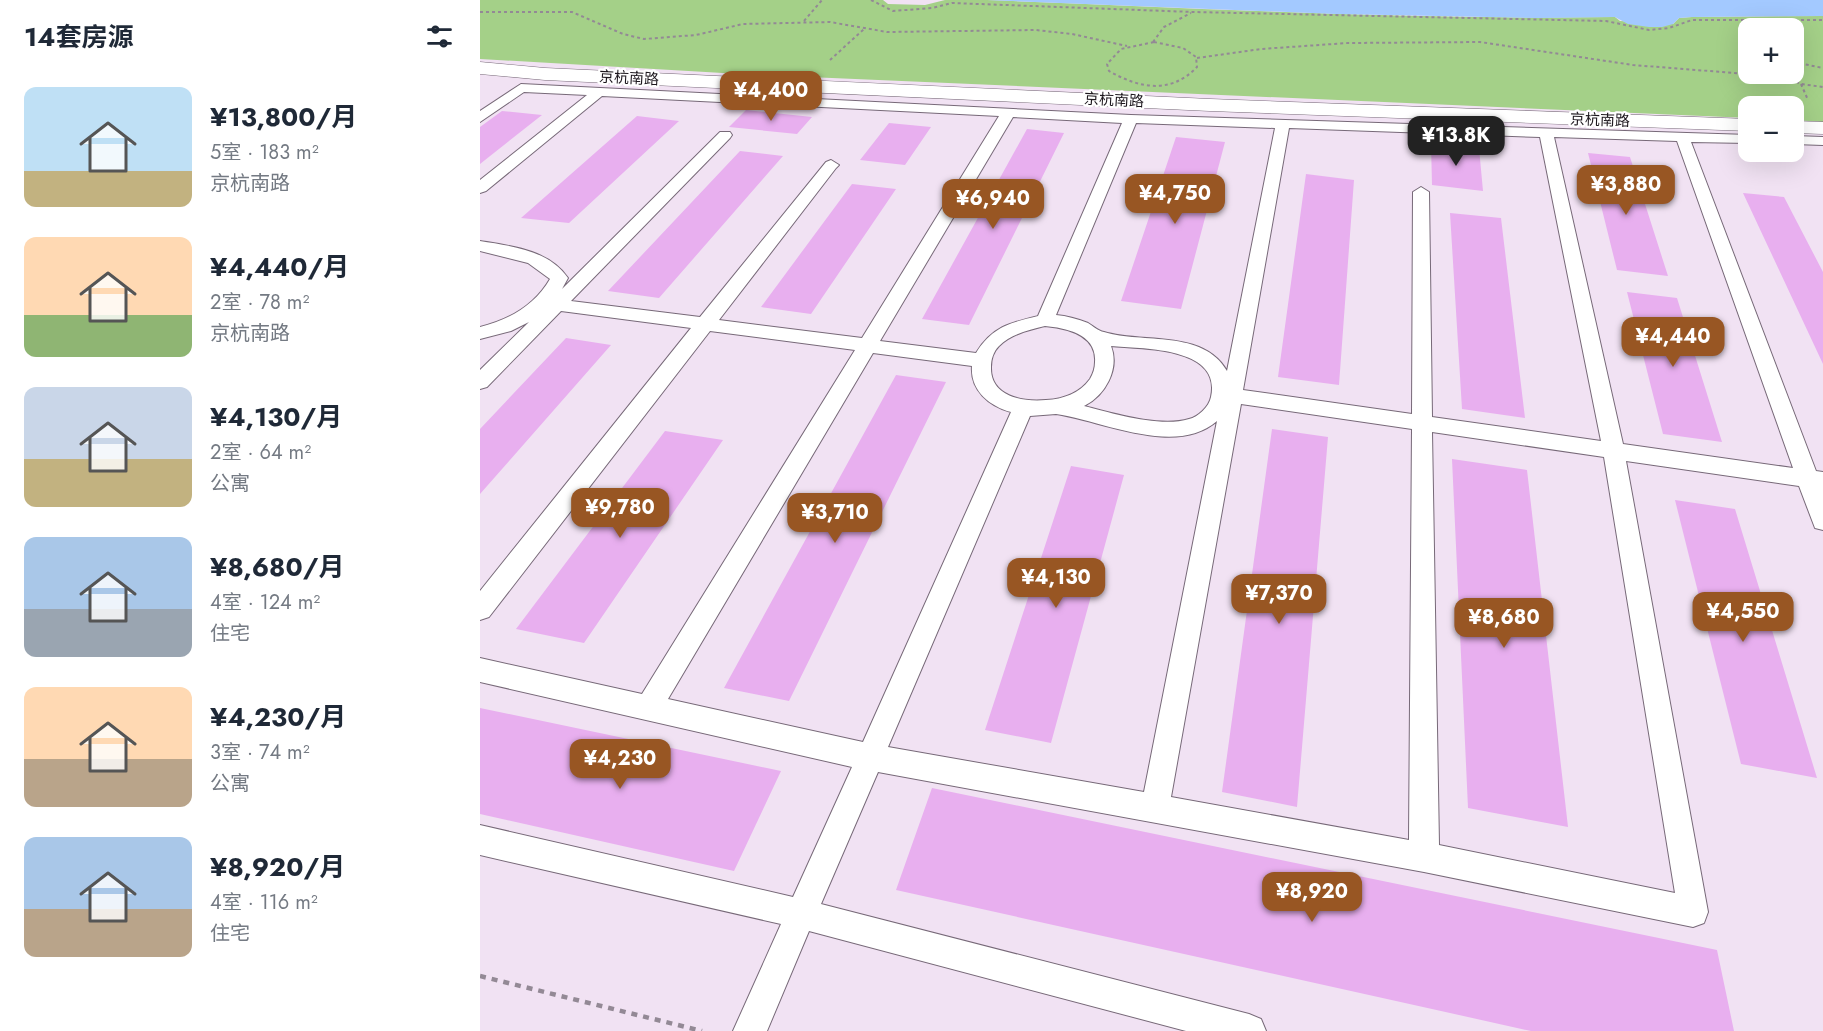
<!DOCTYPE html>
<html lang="zh">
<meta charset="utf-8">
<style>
body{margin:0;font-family:Jost,"Noto Sans SC",sans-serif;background:#f2f2f3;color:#1f2937;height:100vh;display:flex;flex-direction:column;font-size:22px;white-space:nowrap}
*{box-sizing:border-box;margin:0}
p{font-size:20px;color:#747a83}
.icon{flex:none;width:33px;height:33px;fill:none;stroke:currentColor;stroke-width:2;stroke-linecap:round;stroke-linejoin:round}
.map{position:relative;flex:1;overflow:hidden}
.details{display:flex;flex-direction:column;background:#fff;width:480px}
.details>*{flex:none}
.fabs{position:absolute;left:1258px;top:18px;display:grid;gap:12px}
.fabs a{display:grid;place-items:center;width:66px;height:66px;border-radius:12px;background:#fff;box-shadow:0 6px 24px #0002;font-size:30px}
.price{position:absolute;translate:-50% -51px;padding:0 14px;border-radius:12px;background:#985623;color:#fff;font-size:20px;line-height:39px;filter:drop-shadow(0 2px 3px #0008)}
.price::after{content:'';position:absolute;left:50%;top:36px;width:18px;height:14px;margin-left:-9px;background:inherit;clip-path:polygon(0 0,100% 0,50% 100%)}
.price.active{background:#222;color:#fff}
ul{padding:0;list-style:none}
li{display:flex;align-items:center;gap:18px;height:150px;padding:0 24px}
li span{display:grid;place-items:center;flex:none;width:168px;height:120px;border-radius:12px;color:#555}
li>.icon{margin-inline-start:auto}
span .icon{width:72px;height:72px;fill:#fffc;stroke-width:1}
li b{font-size:26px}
h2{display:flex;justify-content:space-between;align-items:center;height:72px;padding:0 24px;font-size:26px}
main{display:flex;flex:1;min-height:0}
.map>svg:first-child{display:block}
</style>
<main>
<section class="details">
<h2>14套房源<svg class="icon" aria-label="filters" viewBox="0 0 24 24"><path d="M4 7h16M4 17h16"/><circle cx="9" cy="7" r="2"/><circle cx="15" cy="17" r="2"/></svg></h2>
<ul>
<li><span style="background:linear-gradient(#bfe0f5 70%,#c2b280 0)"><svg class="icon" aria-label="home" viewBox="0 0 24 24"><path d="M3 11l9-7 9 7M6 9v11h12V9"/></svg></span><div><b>¥13,800/月</b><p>5室 · 183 m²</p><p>京杭南路</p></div></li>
<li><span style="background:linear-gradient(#ffd9b3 65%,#8fb573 0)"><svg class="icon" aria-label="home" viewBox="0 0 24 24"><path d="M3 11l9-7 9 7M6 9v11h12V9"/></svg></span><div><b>¥4,440/月</b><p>2室 · 78 m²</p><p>京杭南路</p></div></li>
<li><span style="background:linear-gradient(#c9d6e8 60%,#c2b280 0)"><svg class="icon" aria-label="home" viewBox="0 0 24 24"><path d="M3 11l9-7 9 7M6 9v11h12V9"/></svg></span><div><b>¥4,130/月</b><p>2室 · 64 m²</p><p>公寓</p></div></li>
<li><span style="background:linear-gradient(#a9c7e8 60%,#9aa5b1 0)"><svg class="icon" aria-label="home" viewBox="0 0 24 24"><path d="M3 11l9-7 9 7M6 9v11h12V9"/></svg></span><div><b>¥8,680/月</b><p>4室 · 124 m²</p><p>住宅</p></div></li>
<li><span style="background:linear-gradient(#ffd9b3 60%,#b9a48a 0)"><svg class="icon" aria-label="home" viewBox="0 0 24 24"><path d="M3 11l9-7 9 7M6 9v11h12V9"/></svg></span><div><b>¥4,230/月</b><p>3室 · 74 m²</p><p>公寓</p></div></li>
<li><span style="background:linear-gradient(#a9c7e8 60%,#b9a48a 0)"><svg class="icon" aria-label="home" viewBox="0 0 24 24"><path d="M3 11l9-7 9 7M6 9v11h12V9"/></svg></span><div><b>¥8,920/月</b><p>4室 · 116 m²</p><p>住宅</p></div></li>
</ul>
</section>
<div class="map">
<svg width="1343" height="1031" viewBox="0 0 1343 1031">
<rect width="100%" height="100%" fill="#f1e2f3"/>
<!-- green -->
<path fill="#a4d088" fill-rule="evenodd" d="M 0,0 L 403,0 L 408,4 L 445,5 L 465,0 L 507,0 C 716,8 926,20 1135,17 L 1140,21 L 1193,24 L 1199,18 L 1212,17 L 1343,16 L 1343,122 L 1314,120 L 1314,106 L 1269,106 L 1269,118 L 260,74 L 0,59 ZM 1269,28 L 1314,28 L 1314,74 L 1269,74 Z"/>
<!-- water -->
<path fill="#a3c9ff" d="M 507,0 L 1343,0 L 1343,16 L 1212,17 L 1199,18 L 1193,24 L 1182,27 L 1169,27 L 1148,24 L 1135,17 L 1057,18 L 856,14 Z"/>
<!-- building -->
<path fill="#e8afef" d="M 266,110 L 332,117 L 317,134 L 249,127 Z
M 22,111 L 62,115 L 0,164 L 0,127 Z
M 157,116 L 199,121 L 89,223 L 41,218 Z
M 409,123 L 451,127 L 425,165 L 380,160 Z
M 547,129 L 584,133 L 489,325 L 442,319 Z
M 696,137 L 745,142 L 701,309 L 641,301 Z
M 951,144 L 999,148 L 1003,191 L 952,185 Z
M 260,151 L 303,156 L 179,298 L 128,291 Z
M 1108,153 L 1150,157 L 1188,276 L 1137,270 Z
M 826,174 L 874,180 L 859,385 L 798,377 Z
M 372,184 L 416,189 L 331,314 L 281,307 Z
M 1263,193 L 1304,197 L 1343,272 L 1343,364 Z
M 970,213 L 1021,218 L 1045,418 L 982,409 Z
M 1147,292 L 1197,298 L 1242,442 L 1183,434 Z
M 86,338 L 131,345 L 0,494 L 0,429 Z
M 416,375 L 466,382 L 309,701 L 244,688 Z
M 792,429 L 848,437 L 817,807 L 742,792 Z
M 185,431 L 243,440 L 104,643 L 36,629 Z
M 972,459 L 1047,470 L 1088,827 L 988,808 Z
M 591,466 L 644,475 L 571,743 L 505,730 Z
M 1195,500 L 1255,509 L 1337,778 L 1261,764 Z
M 0,708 L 301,771 L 254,871 L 0,814 Z
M 452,788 L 1237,950 L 1254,1031 L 1051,1031 L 416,890 Z"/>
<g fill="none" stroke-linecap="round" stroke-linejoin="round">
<!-- service casing -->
<g stroke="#776978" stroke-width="2">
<path id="service" d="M 41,84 L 651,115 L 1269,135 L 1269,143 L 1211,142 L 1336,471 L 1343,472 L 1343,530 L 1335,528 L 1319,486 L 1146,461 L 1228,912 L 1224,923 L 1213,927 L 944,872 L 398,772 L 341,904 L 769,1014 L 781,1019 L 786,1031 L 706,1031 L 329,931 L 287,1031 L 253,1031 L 301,924 L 0,855 L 0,825 L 313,897 L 372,767 L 0,682 L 0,658 L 162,694 L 375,350 L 230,331 L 9,617 L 0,620 L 0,591 L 211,328 L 81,311 L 7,387 L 0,389 L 0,370 L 49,322 L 31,331 L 0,339 L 0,327 C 29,320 55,305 70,279 L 48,263 L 0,251 L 0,241 C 31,246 69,250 88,278 L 82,289 L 240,132 L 250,132 L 252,135 L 250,138 L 91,301 L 220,317 L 346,162 L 351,160 L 359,165 L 356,168 L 239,320 L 382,338 L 519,116 L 122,96 L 6,191 L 0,193 L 0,180 L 107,95 L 44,92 L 0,122 L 0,111 ZM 533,117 L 642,123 L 558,316 C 529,323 512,327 496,353 L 400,341 ZM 656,123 L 795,128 L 747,371 C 723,329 663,344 624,332 C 618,331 613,326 608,323 C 598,319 587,316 576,315 ZM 809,128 L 1060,137 L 1121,441 L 952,417 L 949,192 L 941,187 L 933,192 L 932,414 L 763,390 ZM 1074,137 L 1197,141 L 1313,468 L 1143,444 ZM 565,326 C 586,328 617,334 615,362 C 615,368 613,374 610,379 C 599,394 583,399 566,400 C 543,402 510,397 511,367 C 511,360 513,352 519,346 C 531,334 549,330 565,326 ZM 631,346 C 664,349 742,347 731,397 C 729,407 718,417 709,419 C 680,428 632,413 604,406 C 625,396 640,369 631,346 ZM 393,353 L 492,366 C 490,390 509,406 531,412 L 383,742 L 188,699 ZM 761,404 L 932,429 L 929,840 L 691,797 ZM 576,414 C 623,421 696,457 737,421 L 664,792 L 408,747 L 550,416 ZM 952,432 L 1124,457 L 1195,893 L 959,845 Z
M 1314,136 L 1343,137 L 1343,145 L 1314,144 Z"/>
</g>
<!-- tertiary casing -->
<g stroke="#776978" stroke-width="1">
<path id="tertiary" d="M 0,62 L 65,68 L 730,99 L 1269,119 L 1269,131 L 730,111 L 65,80 L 0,74 Z
M 1314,121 L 1343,122 L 1343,134 L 1314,133 Z"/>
</g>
<!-- path-far1 -->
<path stroke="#938995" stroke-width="2" stroke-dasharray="3 3" stroke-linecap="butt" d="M 391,0 L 413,11 L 452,8 L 472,3 L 713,12 L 1126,21 L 1169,30 L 1189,28 L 1212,20 L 1343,20
M 0,12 L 92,12 L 143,34 L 164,39 L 216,35 L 263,24 L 350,22 L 407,32 L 556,30 L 592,34 L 647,46
M 324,21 L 342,0
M 673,42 L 684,27 L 711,13
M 674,42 L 703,48 L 716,57 L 717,67 C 690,95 659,88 629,71 L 627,64 L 641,49 Z
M 717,58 L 781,49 L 868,43 L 1000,42 L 1153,65 L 1305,77
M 350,60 L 384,29
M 1314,62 L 1343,68
M 1300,74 L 1321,84 L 1343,87
M 1321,84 L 1328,100"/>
<!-- path -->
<path stroke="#938995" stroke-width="4.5" stroke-dasharray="6 6" stroke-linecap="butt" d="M 0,976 L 222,1031"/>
<!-- service -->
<use href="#service" fill="#fff" fill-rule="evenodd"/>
<!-- tertiary -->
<use href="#tertiary" fill="#fff" fill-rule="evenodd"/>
</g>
<g text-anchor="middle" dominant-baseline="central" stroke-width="4.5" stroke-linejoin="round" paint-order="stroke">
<!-- far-street labels -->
<g font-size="15" fill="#1d181e" stroke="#fff">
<text transform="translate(149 78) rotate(3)">京杭南路</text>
<text transform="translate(634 100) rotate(3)">京杭南路</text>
<text transform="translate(1120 120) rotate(2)">京杭南路</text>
</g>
</g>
</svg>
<div class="fabs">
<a>+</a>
<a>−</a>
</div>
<b class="price" style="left:291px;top:122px">¥4,400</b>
<b class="price active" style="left:976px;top:167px">¥13.8K</b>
<b class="price" style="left:1146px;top:216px">¥3,880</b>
<b class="price" style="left:695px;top:225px">¥4,750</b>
<b class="price" style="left:513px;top:230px">¥6,940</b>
<b class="price" style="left:1193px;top:368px">¥4,440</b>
<b class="price" style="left:140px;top:539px">¥9,780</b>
<b class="price" style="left:355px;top:544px">¥3,710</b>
<b class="price" style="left:576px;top:609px">¥4,130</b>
<b class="price" style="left:799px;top:625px">¥7,370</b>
<b class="price" style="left:1263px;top:643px">¥4,550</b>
<b class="price" style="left:1024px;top:649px">¥8,680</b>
<b class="price" style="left:140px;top:790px">¥4,230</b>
<b class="price" style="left:832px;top:923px">¥8,920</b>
</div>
</main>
